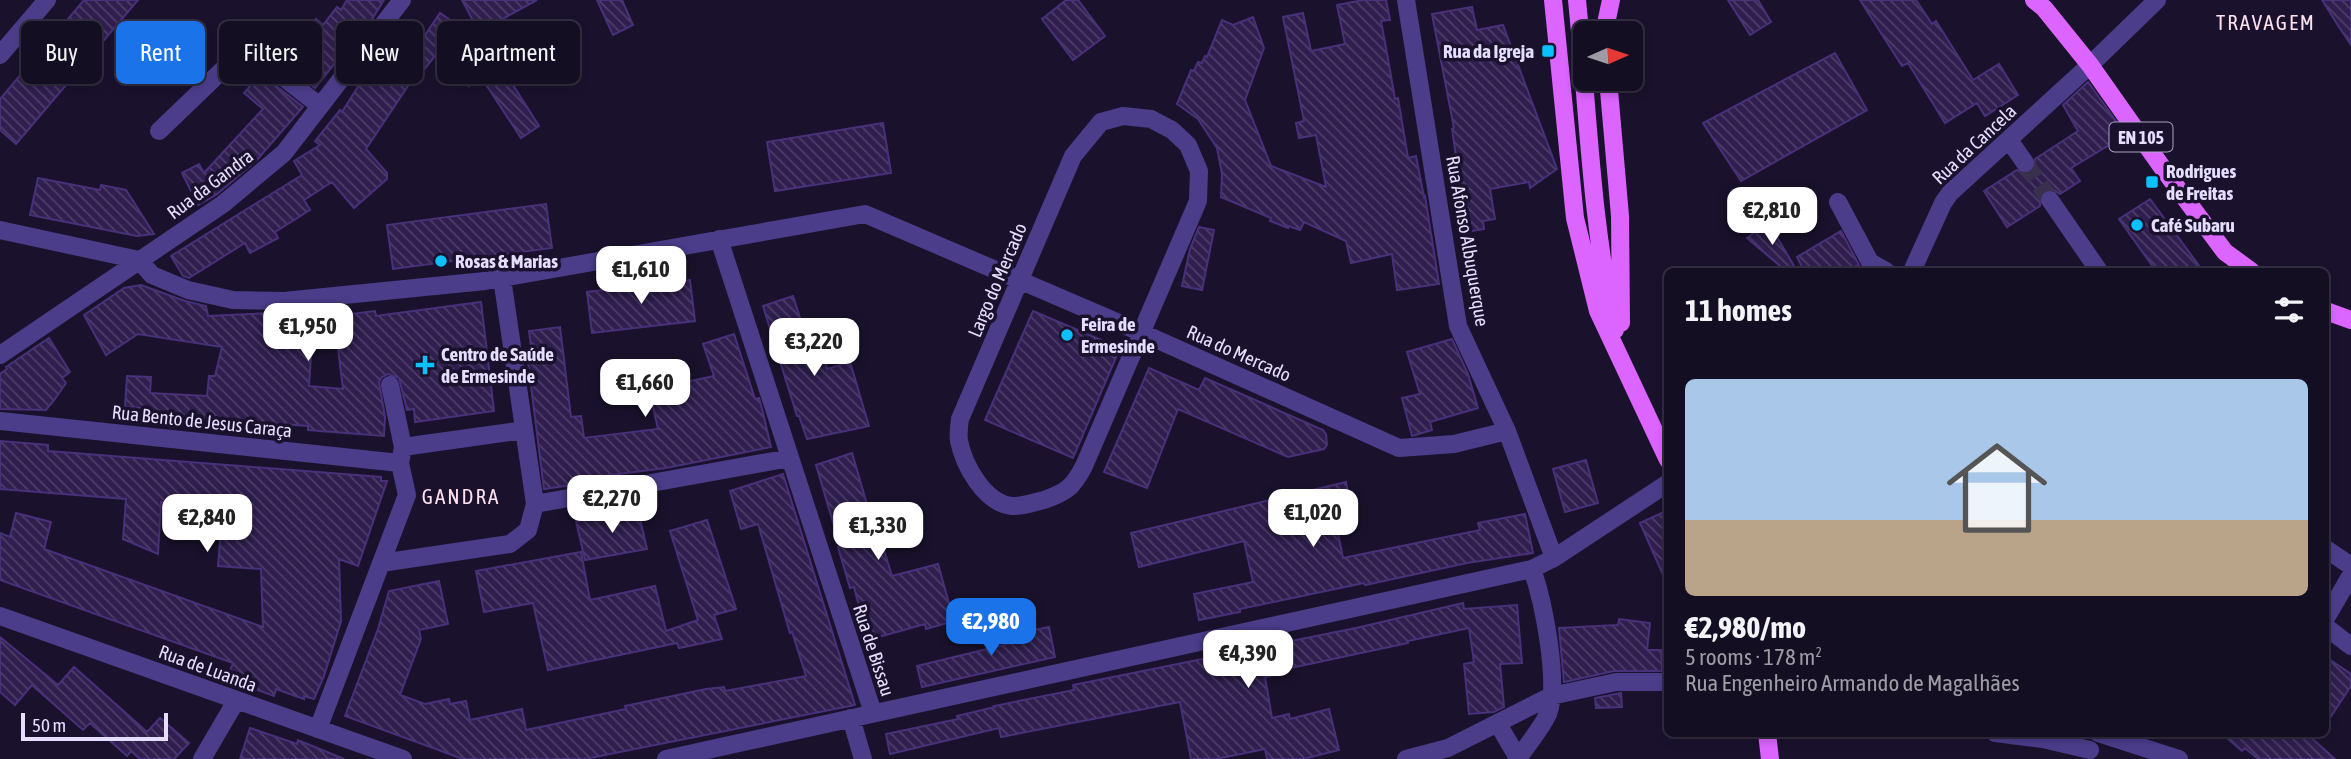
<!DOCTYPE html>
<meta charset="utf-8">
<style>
body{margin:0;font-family:"Asap Condensed",sans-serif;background:#211c2f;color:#f1f3f6;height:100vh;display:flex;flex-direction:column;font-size:26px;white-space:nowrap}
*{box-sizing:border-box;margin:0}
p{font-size:23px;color:#9d9ca5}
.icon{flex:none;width:38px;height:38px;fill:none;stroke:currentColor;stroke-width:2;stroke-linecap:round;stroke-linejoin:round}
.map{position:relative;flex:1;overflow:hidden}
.details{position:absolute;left:1664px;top:268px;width:665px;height:469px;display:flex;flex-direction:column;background:#140e22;border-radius:10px;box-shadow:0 4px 10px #0003,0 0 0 2px #332e40}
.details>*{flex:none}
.guide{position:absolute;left:21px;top:21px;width:665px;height:63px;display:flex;gap:14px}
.needle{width:46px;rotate:87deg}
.controls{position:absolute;left:1573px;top:21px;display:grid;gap:14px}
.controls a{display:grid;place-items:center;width:70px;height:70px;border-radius:10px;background:#140e22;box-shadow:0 4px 10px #0003,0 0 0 2px #332e40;font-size:35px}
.scale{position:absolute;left:21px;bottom:18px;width:147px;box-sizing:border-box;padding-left:7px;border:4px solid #e6deff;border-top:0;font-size:19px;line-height:24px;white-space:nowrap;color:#e6deff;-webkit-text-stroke:5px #1a122d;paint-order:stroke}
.price{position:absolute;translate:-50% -60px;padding:0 16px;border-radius:14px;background:#fff;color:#222;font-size:23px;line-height:46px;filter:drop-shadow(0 2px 4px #0008)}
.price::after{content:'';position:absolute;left:50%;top:42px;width:21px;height:16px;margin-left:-10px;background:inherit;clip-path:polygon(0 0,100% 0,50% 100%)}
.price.active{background:#1a73e8;color:#fff}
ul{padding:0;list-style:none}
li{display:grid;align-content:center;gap:14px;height:371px;padding:0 21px}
li span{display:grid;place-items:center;height:217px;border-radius:10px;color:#555}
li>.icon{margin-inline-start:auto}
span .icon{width:126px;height:126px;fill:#fffc;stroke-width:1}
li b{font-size:30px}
h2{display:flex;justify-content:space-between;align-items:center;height:84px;padding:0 21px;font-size:30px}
.tag{padding:0 24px;border-radius:10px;background:#140e22;box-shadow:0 4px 10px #0003,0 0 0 2px #332e40;font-size:24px;line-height:63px}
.tag.active{background:#1a73e8;color:#fff}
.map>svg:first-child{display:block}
</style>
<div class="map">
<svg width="2351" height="759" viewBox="0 0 2351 759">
<defs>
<pattern id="building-back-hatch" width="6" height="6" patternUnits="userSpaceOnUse" patternTransform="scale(1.75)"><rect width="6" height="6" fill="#2f1e4e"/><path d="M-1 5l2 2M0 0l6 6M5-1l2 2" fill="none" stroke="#4d3e69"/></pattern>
</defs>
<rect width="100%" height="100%" fill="#1a122d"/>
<!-- building -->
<path fill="url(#building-back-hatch)" stroke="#49307a" stroke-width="2" d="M 84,0 L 138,0 L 16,144 L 0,130 L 0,99 Z
M 347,0 L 384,0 L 369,24 L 367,23 L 315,88 L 272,54 L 294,25 L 304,33 L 316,19 L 323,25 L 337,7 L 341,10 Z
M 462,0 L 537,0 L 497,22 L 523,63 L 506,74 L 539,126 L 521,138 L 481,77 L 469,86 L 443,46 L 414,82 L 412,80 L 366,149 L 387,173 L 387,179 L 354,208 L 332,182 L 304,200 L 310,210 L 275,232 L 278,238 L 250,253 L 245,243 L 189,278 L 183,276 L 171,256 L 302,175 L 294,161 L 320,145 L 315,141 L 340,110 L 342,112 L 359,85 L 404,31 L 419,44 L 440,13 L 486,45 Z
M 597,0 L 622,0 L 633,25 L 613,35 Z
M 1066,0 L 1078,0 L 1105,36 L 1073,60 L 1042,19 Z
M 1363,0 L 1386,0 L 1390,20 L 1381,21 L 1388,59 L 1395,99 L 1398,98 L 1408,158 L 1416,156 L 1424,197 L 1425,196 L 1439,284 L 1397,290 L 1392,254 L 1351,263 L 1346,241 L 1304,222 L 1300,230 L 1288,226 L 1288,228 L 1270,221 L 1271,218 L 1221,197 L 1222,174 L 1217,148 L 1198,119 L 1177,104 L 1191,70 L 1194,71 L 1198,62 L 1202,63 L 1205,56 L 1207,57 L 1222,20 L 1233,25 L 1253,17 L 1264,48 L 1245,100 L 1271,166 L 1326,187 L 1316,135 L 1299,138 L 1296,123 L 1304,121 L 1283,17 L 1303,13 L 1311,51 L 1345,44 L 1337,5 Z
M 1728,0 L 1758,0 L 1771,22 L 1750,35 Z
M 1860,0 L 1916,0 L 1932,24 L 1936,21 L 1973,80 L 1999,64 L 2018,95 L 1985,116 L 1977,103 L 1945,123 L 1908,63 L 1902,66 Z
M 2322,0 L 2351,0 L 2351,45 L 2337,24 Z
M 1472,7 L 1477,30 L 1503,25 L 1557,169 L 1530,188 L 1529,182 L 1490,189 L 1495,219 L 1483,221 L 1484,229 L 1466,232 L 1456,171 L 1458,170 L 1452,129 L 1454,128 L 1432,14 Z
M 1835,53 L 1867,110 L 1741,181 L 1703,123 Z
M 261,74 L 303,107 L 256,161 L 216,195 L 198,205 L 182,173 L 199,164 L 204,173 L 263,109 L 244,93 Z
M 2088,82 L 2126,135 L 2071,168 L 2080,181 L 2060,194 L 2054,190 L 2044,190 L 2040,196 L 2040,206 L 2007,227 L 1984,191 L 2017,170 L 2025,174 L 2031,173 L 2035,167 L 2035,159 L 2078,131 L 2063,105 Z
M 883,123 L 891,173 L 775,191 L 767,142 Z
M 38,178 L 100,190 L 101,185 L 126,190 L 154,234 L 137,236 L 30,215 Z
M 2150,199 L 2203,271 L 2156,271 L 2119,219 Z
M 546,204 L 552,248 L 393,269 L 387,225 Z
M 1768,222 L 1797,271 L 1786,271 L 1747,238 Z
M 1199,227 L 1214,230 L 1202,290 L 1182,286 L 1190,249 Z
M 1841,231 L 1859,265 L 1847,271 L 1804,271 L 1797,257 Z
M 690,280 L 695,321 L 592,333 L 587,292 Z
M 141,285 L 185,301 L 206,306 L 208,316 L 314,311 L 309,386 L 343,389 L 334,316 L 375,311 L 376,316 L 481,302 L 494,411 L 415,422 L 414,409 L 407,410 L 399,378 L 388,374 L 382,377 L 379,382 L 385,417 L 384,436 L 308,430 L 308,426 L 180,416 L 180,421 L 146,420 L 147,408 L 125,407 L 127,376 L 151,377 L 150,393 L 207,396 L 209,376 L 215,376 L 222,347 L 138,334 L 106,355 L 84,315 L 124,288 Z
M 793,296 L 815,364 L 825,361 L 827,369 L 850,362 L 869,426 L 807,439 L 799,416 L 797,416 L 763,306 Z
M 1033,311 L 1120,348 L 1073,458 L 985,420 Z
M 560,327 L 571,417 L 581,416 L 584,438 L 658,429 L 649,390 L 714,376 L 703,344 L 734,334 L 755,399 L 759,398 L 763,413 L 771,447 L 666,468 L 579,479 L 579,484 L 544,489 L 527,354 L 532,353 L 529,331 Z
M 49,338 L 70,372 L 62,378 L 66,383 L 55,399 L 46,410 L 0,409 L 0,374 L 7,369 L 6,367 Z
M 1452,339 L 1468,374 L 1478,408 L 1430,422 L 1432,430 L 1412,436 L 1402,398 L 1420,394 L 1407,352 Z
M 645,363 L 650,378 L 622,386 L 618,372 Z
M 1149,368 L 1199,390 L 1205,378 L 1262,403 L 1323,430 L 1326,434 L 1327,445 L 1324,449 L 1288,457 L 1178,409 L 1147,488 L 1104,472 Z
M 0,441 L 48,445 L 48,451 L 381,477 L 381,481 L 387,481 L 358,566 L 339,559 L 341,621 L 324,676 L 314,699 L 304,696 L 304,699 L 276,689 L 274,696 L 227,679 L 233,663 L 0,580 L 0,533 L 10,537 L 16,513 L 51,522 L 44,549 L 263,627 L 261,569 L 218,566 L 223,508 L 161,502 L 158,554 L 123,539 L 126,499 L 0,489 Z
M 852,453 L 876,535 L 879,534 L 892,576 L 938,564 L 954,621 L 926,629 L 925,624 L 868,640 L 854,587 L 850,588 L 838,547 L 840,546 L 816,465 Z
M 1586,460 L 1598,503 L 1565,512 L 1553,469 Z
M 783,474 L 855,705 L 585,759 L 463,759 L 345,716 L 378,629 L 389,591 L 439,581 L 448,624 L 419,630 L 421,639 L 400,695 L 425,704 L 449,699 L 450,704 L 466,701 L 470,720 L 522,709 L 526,730 L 626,709 L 625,706 L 706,689 L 724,687 L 725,691 L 806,676 L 792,632 L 790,633 L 758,524 L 741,529 L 730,491 Z
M 1346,482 L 1352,514 L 1335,518 L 1343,558 L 1480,530 L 1478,523 L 1525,514 L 1533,553 L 1467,563 L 1365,585 L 1364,583 L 1240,609 L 1240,612 L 1199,620 L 1194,594 L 1253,582 L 1244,541 L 1139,567 L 1131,533 Z
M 638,510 L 647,549 L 585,560 L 576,521 Z
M 1668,510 L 1668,586 L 1640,523 Z
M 707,520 L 736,609 L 714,615 L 722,639 L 679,648 L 677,643 L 548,670 L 533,603 L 484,612 L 476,571 L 581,552 L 590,600 L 655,586 L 666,631 L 698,620 L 670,531 Z
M 1463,603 L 1464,609 L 1517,605 L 1522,663 L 1500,664 L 1504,707 L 1494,712 L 1469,714 L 1464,664 L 1474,662 L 1469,628 L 1408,641 L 1408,643 L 1286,669 L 1286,673 L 1265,677 L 1272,718 L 1289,714 L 1290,719 L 1329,709 L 1339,750 L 1303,759 L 1267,759 L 1265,749 L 1216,759 L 1191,759 L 1180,702 L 1001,737 L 999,728 L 890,754 L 886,734 L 958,719 L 957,716 L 995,707 L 994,706 L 1074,690 L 1073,685 L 1356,628 Z
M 1619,619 L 1650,623 L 1647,650 L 1661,650 L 1662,671 L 1614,671 L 1564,682 L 1559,628 L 1618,625 Z
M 1049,627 L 1055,657 L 922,687 L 917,666 L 1012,643 L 1010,635 Z
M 0,637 L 58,685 L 74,667 L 147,732 L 160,718 L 189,743 L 174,759 L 140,759 L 131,751 L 127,756 L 90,723 L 83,730 L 32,685 L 15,705 L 0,692 Z
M 2326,657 L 2351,674 L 2351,686 L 2326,724 Z
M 1621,693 L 1622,707 L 1596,708 L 1595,698 Z
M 250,728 L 297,744 L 298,740 L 344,759 L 240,759 Z
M 2221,733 L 2306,733 L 2335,759 L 2258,759 L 2245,748 L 2242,751 Z"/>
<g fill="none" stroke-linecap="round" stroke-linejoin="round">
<!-- minor-tunnel -->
<path stroke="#39314c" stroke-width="18" stroke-dasharray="18 9" stroke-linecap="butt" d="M 2025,163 L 2050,200"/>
<!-- minor -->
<path stroke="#4c3d8b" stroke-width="18" d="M 1406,0 L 1458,326 L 1507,431 L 1554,558
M 0,55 L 47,0
M 1123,116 L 1151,119 L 1172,130 L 1188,145 L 1199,171 L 1198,201 L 1084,466 C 1073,487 1067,492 1044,500 C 1035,502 1021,507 1012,506 C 984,503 964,465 959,441 C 958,434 959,426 960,419 L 1073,156 L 1101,122 Z
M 159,131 L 235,58 L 244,54 L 255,55 L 320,106
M 2009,140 L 2025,163
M 2050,200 L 2099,271
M 1838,202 L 1870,262 L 1886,271
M 0,230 L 139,260 L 152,275 L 188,290 L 233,300 L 284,301 L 485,281 L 865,214 L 1140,332 L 1399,448 L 1454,444 L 1507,431
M 719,239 L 873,713
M 1912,271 L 1943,203 L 1950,193 L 2090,65 L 2157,0
M 0,355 L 223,204 L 284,153 L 402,0
M 0,421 L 400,463
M 403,447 L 524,430
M 535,504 L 790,458
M 2326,549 L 2351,566
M 381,563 L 510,544 L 528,530 L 535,504 L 502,278
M 0,616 L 403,759
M 2326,618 L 2351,575
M 2326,627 L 2351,646
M 851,718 L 863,759
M 1498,724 L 1518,758
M 318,729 L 407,495 L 400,463 L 403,447 L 390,385
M 1995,733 L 2043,739 L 2090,750
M 2098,733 L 2179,759
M 202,759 L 236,701
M 666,759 L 1532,569 L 1554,558 L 1668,483
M 1406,759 L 1448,748 L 1551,696 L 1616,682 L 1668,682
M 1518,759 C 1527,745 1541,729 1548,714 C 1560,683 1543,600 1532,569"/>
<!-- major -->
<path stroke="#dc65ff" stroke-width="18" d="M 1553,0 L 1575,218 L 1598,311 L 1668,460
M 1577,0 C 1588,110 1591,222 1615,330
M 2034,0 L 2044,8 L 2090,65 L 2164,170 L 2225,252 L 2251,271
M 1604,33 L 1611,0
M 1608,79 L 1620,216 L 1621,323
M 2326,311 L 2351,320
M 1767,733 L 1770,759"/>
</g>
<!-- markers -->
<g fill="#0ac1fe" stroke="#1a122d" stroke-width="2.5">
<rect x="1541" y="44" width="14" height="14" rx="3.5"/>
<rect x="2145" y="175" width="14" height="14" rx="3.5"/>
<circle cx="2137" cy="225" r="7"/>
<circle cx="441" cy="261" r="7"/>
<circle cx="1067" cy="335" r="7"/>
<path d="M421.5 354.5h7v7h7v7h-7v7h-7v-7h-7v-7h7z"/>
</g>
<g text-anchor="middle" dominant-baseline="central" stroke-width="7" stroke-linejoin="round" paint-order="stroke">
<!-- shield labels -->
<rect fill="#1a122d" stroke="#a9a1c0" stroke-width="2" x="2109.5" y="122.5" width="63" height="29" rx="5"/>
<g font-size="18" font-weight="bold" fill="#e6deff">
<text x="2141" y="137">EN 105</text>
</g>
<!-- poi labels -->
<g font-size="19" font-weight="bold" fill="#e6deff" stroke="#1a122d" text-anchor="start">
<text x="1534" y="51" text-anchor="end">Rua da Igreja</text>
<text x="2166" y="171">Rodrigues<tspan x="2166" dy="22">de Freitas</tspan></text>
<text x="2151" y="225">Café Subaru</text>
<text x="455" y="261">Rosas &amp; Marias</text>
<text x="1081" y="324">Feira de<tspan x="1081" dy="22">Ermesinde</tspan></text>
<text x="441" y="354">Centro de Saúde<tspan x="441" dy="22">de Ermesinde</tspan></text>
</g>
<!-- street labels -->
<g font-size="19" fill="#e6deff" stroke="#1a122d">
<text transform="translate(1974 144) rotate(-43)">Rua da Cancela</text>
<text transform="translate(210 184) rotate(-37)">Rua da Gandra</text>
<text transform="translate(1468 241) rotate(80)">Rua Afonso Albuquerque</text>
<text transform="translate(997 280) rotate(-67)">Largo do Mercado</text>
<text transform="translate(1239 353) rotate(24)">Rua do Mercado</text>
<text transform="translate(202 421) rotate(6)">Rua Bento de Jesus Caraça</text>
<text transform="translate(874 650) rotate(72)">Rua de Bissau</text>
<text transform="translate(208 668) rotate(20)">Rua de Luanda</text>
</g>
<!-- neighbourhood labels -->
<g font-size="21" letter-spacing="2" fill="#ffe0ef" stroke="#1a122d">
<text x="2266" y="22">TRAVAGEM</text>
<text x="461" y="496">GANDRA</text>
</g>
</g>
</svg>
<div class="controls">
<a><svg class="needle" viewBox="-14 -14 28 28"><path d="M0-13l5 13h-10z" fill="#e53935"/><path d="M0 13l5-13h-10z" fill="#9d9ca5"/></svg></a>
</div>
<div class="scale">50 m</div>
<b class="price" style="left:1772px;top:247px">€2,810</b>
<b class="price" style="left:641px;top:306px">€1,610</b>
<b class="price" style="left:308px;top:363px">€1,950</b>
<b class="price" style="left:814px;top:378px">€3,220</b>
<b class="price" style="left:645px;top:419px">€1,660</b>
<b class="price" style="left:612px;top:535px">€2,270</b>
<b class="price" style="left:1313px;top:549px">€1,020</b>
<b class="price" style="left:207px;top:554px">€2,840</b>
<b class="price" style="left:878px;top:562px">€1,330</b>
<b class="price active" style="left:991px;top:658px">€2,980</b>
<b class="price" style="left:1248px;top:690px">€4,390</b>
<div class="guide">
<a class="tag">Buy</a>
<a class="tag active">Rent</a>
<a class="tag">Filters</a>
<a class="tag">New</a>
<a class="tag">Apartment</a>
</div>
<section class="details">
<h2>11 homes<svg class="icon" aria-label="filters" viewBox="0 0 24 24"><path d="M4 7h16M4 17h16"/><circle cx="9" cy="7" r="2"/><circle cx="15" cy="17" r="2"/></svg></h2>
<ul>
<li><span style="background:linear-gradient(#a9c7e8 65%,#b9a48a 0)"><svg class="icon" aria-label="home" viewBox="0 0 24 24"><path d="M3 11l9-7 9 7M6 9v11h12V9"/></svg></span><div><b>€2,980/mo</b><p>5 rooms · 178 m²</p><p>Rua Engenheiro Armando de Magalhães</p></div></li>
</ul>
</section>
</div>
